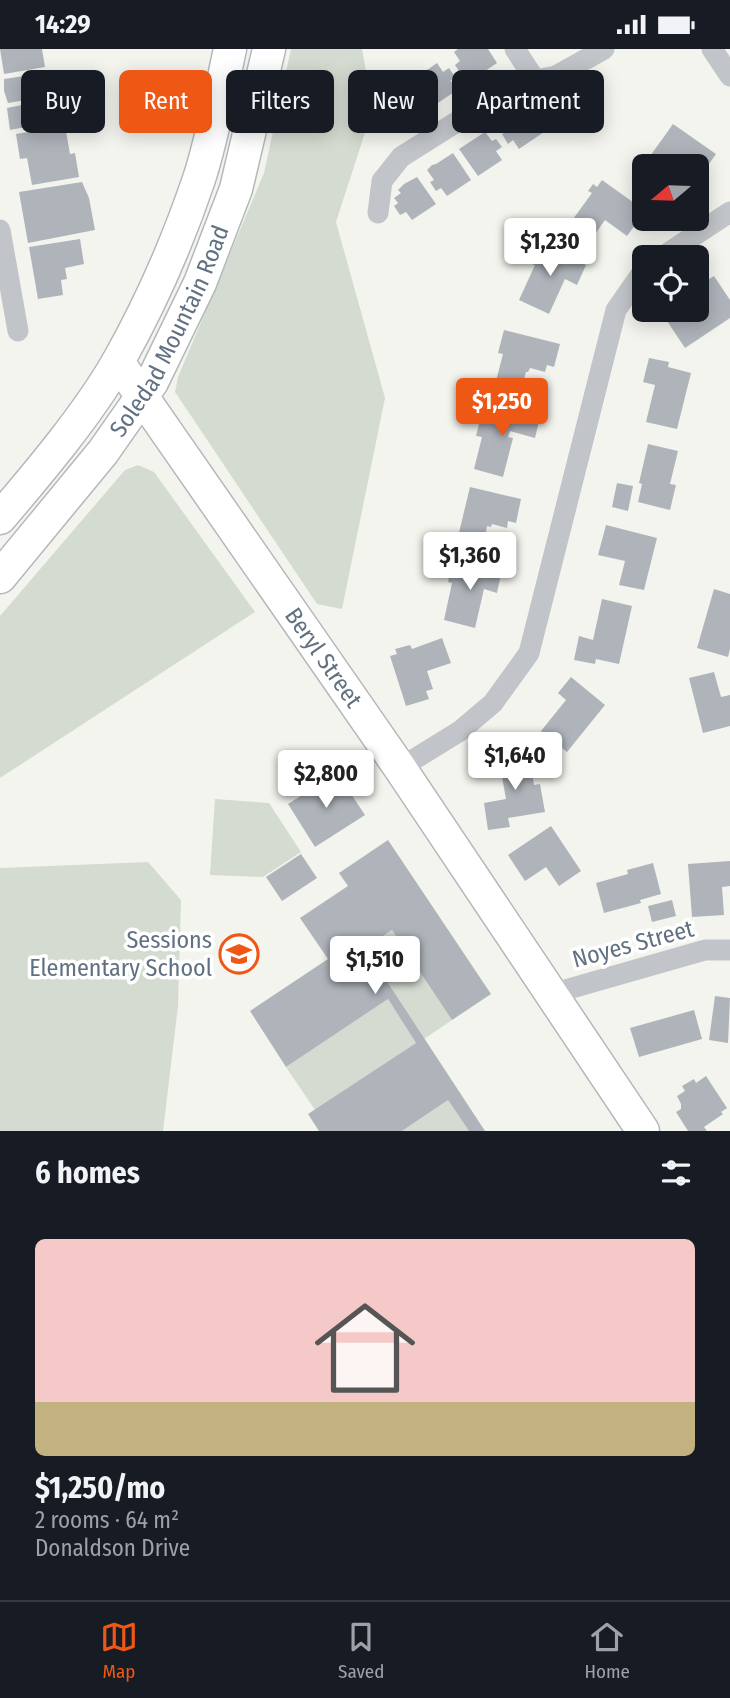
<!DOCTYPE html>
<meta charset="utf-8">
<style>
body{margin:0;font-family:"Fira Sans Condensed",sans-serif;background:#242831;color:#f1f3f6;height:100vh;display:flex;flex-direction:column;font-size:26px;white-space:nowrap}
*{box-sizing:border-box;margin:0}
p{font-size:23px;color:#9ea1a6}
.icon{flex:none;width:38px;height:38px;fill:none;stroke:currentColor;stroke-width:2;stroke-linecap:round;stroke-linejoin:round}
.map{position:relative;height:1082px;overflow:hidden}
.side{display:flex;flex-direction:column;background:#171b24;flex:1}
.side>*{flex:none}
.guide{position:absolute;left:21px;top:21px;width:690px;height:63px;display:flex;gap:14px}
.needle{width:46px;rotate:251deg}
.fabs{position:absolute;left:632px;top:105px;display:grid;gap:14px}
.fabs a{display:grid;place-items:center;width:77px;height:77px;border-radius:10px;background:#171b24;box-shadow:0 4px 18px #0003;font-size:35px}
.price{position:absolute;translate:-50% -60px;padding:0 16px;border-radius:7px;background:#fff;color:#222;font-size:23px;line-height:46px;filter:drop-shadow(0 2px 4px #0008)}
.price::after{content:'';position:absolute;left:50%;top:42px;width:21px;height:16px;margin-left:-10px;background:inherit;clip-path:polygon(0 0,100% 0,50% 100%)}
.price.active{background:#ef5715;color:#fff}
ul{padding:0;list-style:none}
li{display:grid;align-content:center;gap:14px;height:371px;padding:0 35px}
li span{display:grid;place-items:center;height:217px;border-radius:10px;color:#555}
li>.icon{margin-inline-start:auto}
span .icon{width:126px;height:126px;fill:#fffc;stroke-width:1}
li b{font-size:30px}
h2{display:flex;justify-content:space-between;align-items:center;height:84px;padding:0 35px;font-size:30px}
.tag{padding:0 24px;border-radius:10px;background:#171b24;box-shadow:0 4px 18px #0003;font-size:24px;line-height:63px}
.tag.active{background:#ef5715;color:#fff}
.status{display:flex;justify-content:space-between;align-items:center;height:49px;padding:0 35px;background:#171b24;direction:ltr}
.status svg{height:19px;fill:currentColor}
.tab-bar{display:flex;justify-content:space-around;align-items:center;height:98px;border-top:2px solid #363941;background:#171b24;font-size:19px;color:#9ea1a6}
.tab-bar a{display:grid;justify-items:center;gap:4px}
.tab-bar .active{color:#ef5715}
.map>svg:first-child{display:block}
</style>
<div class="status"><b>14:29</b><svg viewBox="0 0 49 12"><path d="M0 12V9h3v3zM5 12V6h3v6zM10 12V3h3v9zM15 12V0h3v12zM26 1h20v11H26zM47 4h2v5h-2z"/></svg></div>
<div class="map">
<svg width="730" height="1082" viewBox="0 0 730 1082">
<rect width="100%" height="100%" fill="#f4f4ef"/>
<!-- green -->
<path fill="#d4dbd0" d="M 291,0 L 362,0 L 373,59 L 336,173 L 385,349 L 342,560 L 317,555 L 175,343 L 178,328 L 264,124 Z
M 138,416 L 154,423 L 255,563 L 0,729 L 0,567 L 125,421 Z
M 215,750 L 269,754 L 301,803 L 263,828 L 210,826 Z
M 148,813 L 181,851 L 178,957 L 163,1082 L 0,1082 L 0,819 Z
M 392,881 L 452,971 L 424,990 L 365,900 Z
M 388,950 L 416,994 L 315,1061 L 286,1018 Z
M 448,1051 L 469,1082 L 402,1082 Z"/>
<!-- building -->
<path fill="#aeb4ba" d="M 0,0 L 42,0 L 45,18 L 4,25 Z
M 458,0 L 488,0 L 497,14 L 478,27 L 475,22 L 469,26 L 466,22 L 461,25 L 455,16 L 460,12 L 454,3 Z
M 437,14 L 443,23 L 449,19 L 455,28 L 450,32 L 456,35 L 457,41 L 432,58 L 413,31 Z
M 66,21 L 66,23 L 75,21 L 78,42 L 8,54 L 4,42 L 4,30 Z
M 412,43 L 413,54 L 420,53 L 421,64 L 416,65 L 417,77 L 387,79 L 383,51 L 395,45 Z
M 52,50 L 52,52 L 64,50 L 65,53 L 79,51 L 82,67 L 10,81 L 7,59 Z
M 526,56 L 544,83 L 519,100 L 513,91 L 508,95 L 502,85 L 506,83 L 501,79 L 499,73 L 503,68 L 508,68 Z
M 673,75 L 716,105 L 699,129 L 696,128 L 696,117 L 682,117 L 677,114 L 674,117 L 643,117 Z
M 65,77 L 70,105 L 75,104 L 79,128 L 32,136 L 27,109 L 20,110 L 16,85 Z
M 485,83 L 492,92 L 496,90 L 502,98 L 496,102 L 502,111 L 478,127 L 459,100 Z
M 453,104 L 471,131 L 447,147 L 441,139 L 436,142 L 430,133 L 434,131 L 427,121 L 432,116 L 436,115 Z
M 417,128 L 436,155 L 412,171 L 406,163 L 400,166 L 394,157 L 398,154 L 394,149 L 401,144 L 398,141 L 404,135 Z
M 602,131 L 644,161 L 644,164 L 627,187 L 605,171 L 590,192 L 568,177 L 592,144 L 588,142 L 593,135 L 597,138 Z
M 82,133 L 89,149 L 95,181 L 28,194 L 19,143 Z
M 80,190 L 84,215 L 65,219 L 67,230 L 61,231 L 63,246 L 38,250 L 29,198 Z
M 545,197 L 586,216 L 577,236 L 565,230 L 549,265 L 519,251 L 535,216 L 532,215 L 538,200 L 543,202 Z
M 714,227 L 730,251 L 730,269 L 685,299 L 667,272 L 685,261 L 696,261 L 696,253 L 700,250 L 696,244 L 696,238 Z
M 504,281 L 560,295 L 554,318 L 547,316 L 545,323 L 530,319 L 528,323 L 526,323 L 520,343 L 495,336 L 503,305 L 498,304 Z
M 649,309 L 669,313 L 668,318 L 691,324 L 677,380 L 646,373 L 655,336 L 643,333 Z
M 483,359 L 520,368 L 522,359 L 541,364 L 535,389 L 510,382 L 508,388 L 513,389 L 503,428 L 474,420 L 482,388 L 476,387 Z
M 648,395 L 678,402 L 670,435 L 676,436 L 670,461 L 638,453 L 642,435 L 639,434 Z
M 617,434 L 633,437 L 628,462 L 612,458 Z
M 470,438 L 521,450 L 516,474 L 508,472 L 507,479 L 492,475 L 491,478 L 487,477 L 483,498 L 457,492 Z
M 606,476 L 657,489 L 644,541 L 619,536 L 625,512 L 598,506 Z
M 458,514 L 482,520 L 483,515 L 502,520 L 497,544 L 484,540 L 475,579 L 444,571 L 452,534 L 448,533 L 451,519 L 457,521 Z
M 714,540 L 730,545 L 730,600 L 728,608 L 697,599 Z
M 602,550 L 632,557 L 619,615 L 596,610 L 595,615 L 574,611 L 579,587 L 593,591 Z
M 442,589 L 451,614 L 427,622 L 433,640 L 426,642 L 429,650 L 406,657 L 390,607 L 397,605 L 395,600 L 410,596 L 412,600 Z
M 714,623 L 721,648 L 730,646 L 730,677 L 703,684 L 689,629 Z
M 571,628 L 605,656 L 567,703 L 541,682 L 566,651 L 558,644 Z
M 529,701 L 534,736 L 540,735 L 545,763 L 508,769 L 510,778 L 488,781 L 484,754 L 506,750 L 498,706 Z
M 337,724 L 365,766 L 315,798 L 288,755 Z
M 551,777 L 581,822 L 559,837 L 546,818 L 525,832 L 508,806 Z
M 388,791 L 491,945 L 452,971 L 392,881 L 365,899 L 485,1082 L 469,1082 L 448,1051 L 402,1082 L 319,1082 L 308,1065 L 416,994 L 388,950 L 286,1018 L 250,962 L 328,910 L 300,869 L 348,837 L 339,824 Z
M 301,805 L 317,829 L 282,852 L 266,828 Z
M 730,812 L 730,837 L 722,838 L 724,866 L 692,868 L 688,815 Z
M 653,814 L 661,845 L 640,851 L 641,854 L 604,864 L 596,834 L 628,825 L 627,821 Z
M 672,851 L 676,867 L 652,873 L 648,857 Z
M 715,947 L 730,949 L 728,994 L 709,991 Z
M 694,961 L 702,990 L 639,1008 L 630,979 Z
M 706,1027 L 727,1059 L 721,1063 L 723,1065 L 704,1078 L 707,1082 L 688,1082 L 676,1063 L 681,1060 L 681,1055 L 677,1047 L 685,1042 L 682,1037 L 694,1030 L 696,1034 Z"/>
<g fill="none" stroke-linecap="round" stroke-linejoin="round">
<!-- secondary casing -->
<g stroke="#b3b8bd" stroke-width="35">
<g id="secondary">
<path id="s1" d="M 118,313 L 400,719 L 643,1082"/>
<path d="M 0,469 C 40,422 89,364 119,311 C 151,254 178,192 199,130 C 212,91 221,41 230,0"/>
<path id="s2" d="M 0,528 L 103,403 L 152,333 L 200,234 L 236,140 L 269,0"/>
</g>
</g>
<!-- street -->
<path stroke="#c1c4c8" stroke-width="21" d="M 515,0 L 535,31
M 712,0 L 730,27
M 378,164 L 382,132 L 401,108 L 501,45 L 535,31 L 556,27 L 604,0
M 0,181 L 18,282
M 662,208 L 730,163
M 400,719 L 460,682 L 493,654 L 529,604 L 616,261 L 644,221
M 551,945 L 705,901 L 730,901"/>
<!-- secondary -->
<use href="#secondary" stroke="#fff" stroke-width="32"/>
</g>
<!-- icons -->
<defs>
<g id="school-ring" transform="scale(2.0125)"><circle r="9.5" fill="#fff" stroke="#ef5715" stroke-width="1.5"/><path d="M0-5L7-2L0 1L-7-2ZM-4 1L0 2.5L4 1V4Q0 6-4 4Z" fill="#ef5715"/></g>
</defs>
<g fill-rule="evenodd">
<use href="#school-ring" x="239" y="905"/>
</g>
<g text-anchor="middle" dominant-baseline="central" stroke-width="7" stroke-linejoin="round" paint-order="stroke">
<!-- street labels -->
<g font-size="24" fill="#617182" stroke="#fff">
<text stroke="none"><textPath href="#s2" startOffset="301">Soledad Mountain Road</textPath></text>
<text stroke="none"><textPath href="#s1" startOffset="360">Beryl Street</textPath></text>
<text transform="translate(633 895) rotate(-15)">Noyes Street</text>
</g>
<!-- poi labels -->
<g font-size="24" fill="#617182" stroke="#fff" text-anchor="end">
<text x="212" y="891">Sessions<tspan x="212" dy="28">Elementary School</tspan></text>
</g>
</g>
</svg>
<div class="fabs">
<a><svg class="needle" viewBox="-14 -14 28 28"><path d="M0-13l5 13h-10z" fill="#e53935"/><path d="M0 13l5-13h-10z" fill="#9ea1a6"/></svg></a>
<a><svg class="icon" aria-label="locate" viewBox="0 0 24 24"><circle cx="12" cy="12" r="6"/><path d="M12 2v4M12 18v4M2 12h4M18 12h4"/></svg></a>
</div>
<b class="price" style="left:550px;top:229px">$1,230</b>
<b class="price active" style="left:502px;top:389px">$1,250</b>
<b class="price" style="left:470px;top:543px">$1,360</b>
<b class="price" style="left:515px;top:743px">$1,640</b>
<b class="price" style="left:326px;top:761px">$2,800</b>
<b class="price" style="left:375px;top:947px">$1,510</b>
<div class="guide">
<a class="tag">Buy</a>
<a class="tag active">Rent</a>
<a class="tag">Filters</a>
<a class="tag">New</a>
<a class="tag">Apartment</a>
</div>
</div>
<section class="side">
<h2>6 homes<svg class="icon" aria-label="filters" viewBox="0 0 24 24"><path d="M4 7h16M4 17h16"/><circle cx="9" cy="7" r="2"/><circle cx="15" cy="17" r="2"/></svg></h2>
<ul>
<li><span style="background:linear-gradient(#f6c9c9 75%,#c2b280 0)"><svg class="icon" aria-label="home" viewBox="0 0 24 24"><path d="M3 11l9-7 9 7M6 9v11h12V9"/></svg></span><div><b>$1,250/mo</b><p>2 rooms · 64 m²</p><p>Donaldson Drive</p></div></li>
</ul>
</section>
<nav class="tab-bar">
<a class="active"><svg class="icon" aria-label="map" viewBox="0 0 24 24"><path d="M3 6l6-2 6 2 6-2v14l-6 2-6-2-6 2zM9 4v14M15 6v14"/></svg>Map</a>
<a><svg class="icon" aria-label="saved" viewBox="0 0 24 24"><path d="M7 4h10v16l-5-4-5 4z"/></svg>Saved</a>
<a><svg class="icon" aria-label="home" viewBox="0 0 24 24"><path d="M3 11l9-7 9 7M6 9v11h12V9"/></svg>Home</a>
</nav>
